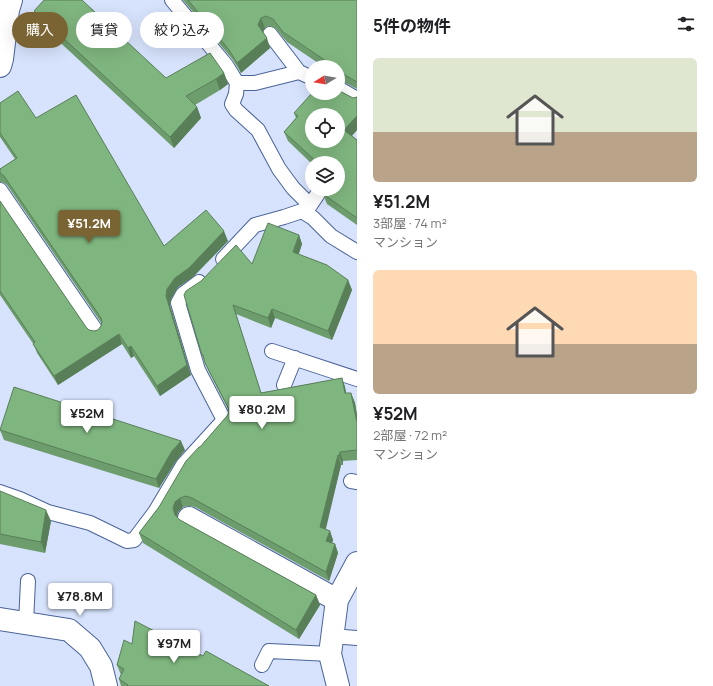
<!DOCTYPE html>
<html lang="ja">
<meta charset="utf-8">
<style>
body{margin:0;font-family:Manrope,"Noto Sans JP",sans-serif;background:#f6f6f6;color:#202124;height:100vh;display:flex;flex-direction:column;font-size:15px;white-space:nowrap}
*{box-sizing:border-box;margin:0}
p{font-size:13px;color:#757577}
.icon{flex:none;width:22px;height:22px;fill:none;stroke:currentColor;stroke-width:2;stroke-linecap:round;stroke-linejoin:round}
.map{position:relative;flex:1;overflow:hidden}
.side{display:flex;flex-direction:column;background:#fff;width:356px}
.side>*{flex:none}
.banner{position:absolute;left:12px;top:12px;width:285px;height:36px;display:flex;gap:8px}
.needle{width:26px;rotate:259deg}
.buttons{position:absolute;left:305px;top:60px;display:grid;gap:8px}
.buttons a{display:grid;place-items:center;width:40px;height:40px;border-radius:50%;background:#fff;box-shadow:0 4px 16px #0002;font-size:20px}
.price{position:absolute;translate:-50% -34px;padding:0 9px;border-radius:4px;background:#fff;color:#222;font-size:13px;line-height:26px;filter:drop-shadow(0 1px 2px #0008)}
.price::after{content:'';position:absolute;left:50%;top:24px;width:12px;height:9px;margin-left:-6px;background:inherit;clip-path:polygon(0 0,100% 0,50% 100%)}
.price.on{background:#7b6434;color:#fff}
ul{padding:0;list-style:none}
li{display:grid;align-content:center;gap:8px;height:212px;padding:0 16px}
li span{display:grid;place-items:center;height:124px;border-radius:6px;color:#555}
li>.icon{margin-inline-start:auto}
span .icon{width:72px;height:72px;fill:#fffc;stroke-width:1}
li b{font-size:17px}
h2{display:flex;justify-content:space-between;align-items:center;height:48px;padding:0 16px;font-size:17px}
.chip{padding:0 14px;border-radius:18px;background:#fff;box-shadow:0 4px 16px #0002;font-size:14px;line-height:36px}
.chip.on{background:#7b6434;color:#fff}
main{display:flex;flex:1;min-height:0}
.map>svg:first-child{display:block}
</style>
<main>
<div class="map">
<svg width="357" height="686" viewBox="0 0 357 686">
<rect width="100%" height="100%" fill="#d7e3fc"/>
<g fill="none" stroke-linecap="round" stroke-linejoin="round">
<!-- service casing -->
<g stroke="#4a6398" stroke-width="16">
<path id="service" d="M 172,0 L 226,65 L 237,83 L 236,94 L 232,104 L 236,110 L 258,130 L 279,169 L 293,188 L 310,205
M 270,34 L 299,72 L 312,78
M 237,83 L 255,83 L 299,72
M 338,88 L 357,99
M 0,190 L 97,332
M 305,213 L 321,189
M 223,259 L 255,225 L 284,217 L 302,211 L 313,218 L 331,236 L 357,252
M 272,351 L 357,379
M 284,385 L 295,358
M 351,481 L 357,482
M 0,492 L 20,499 L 48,512 L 90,523 L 127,541 L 134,540 L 155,512 L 183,465 L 224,420 L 198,370 L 178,303 L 183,294 L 199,282
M 26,623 L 28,581
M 332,636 L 357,638
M 262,665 L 269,651 L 330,654"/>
</g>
<!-- minor casing -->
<g stroke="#4a6398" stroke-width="24">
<path id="minor" d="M 0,66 L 2,59 L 8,10 L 11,0
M 189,518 L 337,600
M 0,619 L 69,630 L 90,648 L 101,666 L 106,686
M 338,686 L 330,654 L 337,600 L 357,563"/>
</g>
<!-- service -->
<use href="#service" stroke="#fff" stroke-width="14"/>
<!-- minor -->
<use href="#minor" stroke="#fff" stroke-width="22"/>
</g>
<!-- wall -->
<path fill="#6d9c6d" d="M 183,0 L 357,0 L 357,89 L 342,81 L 338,80 L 338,67 L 324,67 L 287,42 L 276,29 L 269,26 L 265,28 L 263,32 L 270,48 L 241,73 L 233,60 Z
M 34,11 L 166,78 L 224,73 L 228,84 L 220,90 L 195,105 L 197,107 L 201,118 L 174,148 L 38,22 Z
M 357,97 L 357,130 L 352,136 L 357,140 L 357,225 L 327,204 L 323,194 L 338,189 L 338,163 L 312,163 L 312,164 L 288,141 L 284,132 L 296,118 L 294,113 Z
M 0,103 L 36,118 L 164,246 L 228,241 L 193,277 L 178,287 L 171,299 L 170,305 L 191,375 L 160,396 L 134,356 L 131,358 L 122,344 L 58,385 L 37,353 L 34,345 L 0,295 L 0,201 L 86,327 L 89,330 L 94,331 L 98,330 L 101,326 L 102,324 L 7,185 L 4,183 L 0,182 L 0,169 L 15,159 L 0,137 Z
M 299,235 L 302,244 L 299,254 L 348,280 L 352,290 L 332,340 L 275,318 L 271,328 L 236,314 L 261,393 L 342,378 L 345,387 L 346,393 L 351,393 L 355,403 L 357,415 L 357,460 L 343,461 L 343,465 L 341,465 L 325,529 L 330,531 L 333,540 L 332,543 L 335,544 L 338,553 L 329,581 L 195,507 L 189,506 L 183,507 L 178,512 L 177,517 L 180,520 L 316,595 L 320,605 L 299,639 L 143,543 L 139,533 L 159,507 L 200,447 L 227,416 L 229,412 L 229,411 L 209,372 L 202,355 L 252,264 Z
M 0,430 L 185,450 L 176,461 L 159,488 L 4,440 Z
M 0,491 L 51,521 L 45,553 L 0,544 Z
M 132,644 L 203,656 L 269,686 L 121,686 L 119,679 L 121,675 L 117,665 Z"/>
<!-- shaded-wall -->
<path fill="#597f59" d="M 261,18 L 265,28 L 262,35 L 258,25 Z
M 267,38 L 270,48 L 241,73 L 237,63 Z
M 224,73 L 228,84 L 220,90 L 216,79 Z
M 197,107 L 201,118 L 174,148 L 170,137 Z
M 357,116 L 357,130 L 348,140 L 344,130 Z
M 224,231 L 228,241 L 193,277 L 178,287 L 171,299 L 170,305 L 191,375 L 160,396 L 157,386 L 167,289 L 175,278 Z
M 299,235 L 302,244 L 296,261 L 293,252 Z
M 348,280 L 352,290 L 332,340 L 328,331 Z
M 233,305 L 236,314 L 264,402 L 261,393 Z
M 272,309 L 275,318 L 271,328 L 268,318 Z
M 119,334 L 122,344 L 58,385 L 54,376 Z
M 131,346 L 134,356 L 131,358 L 128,348 Z
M 342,378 L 345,387 L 348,403 L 345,393 Z
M 351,393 L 355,403 L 357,415 L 357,423 Z
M 181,441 L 185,450 L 176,461 L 159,488 L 156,479 L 172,451 Z
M 340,452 L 343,461 L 343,465 L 339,456 Z
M 338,455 L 341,465 L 324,537 L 320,527 Z
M 180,498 L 183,507 L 178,512 L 177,518 L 175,515 L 173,508 L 175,502 Z
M 46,510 L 51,521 L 45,553 L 41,542 Z
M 330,531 L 333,540 L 330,550 L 326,541 Z
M 335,544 L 338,553 L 329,581 L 326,572 Z
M 316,595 L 320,605 L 299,639 L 296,630 Z"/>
<!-- building -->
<path fill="#7fb57f" stroke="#597f59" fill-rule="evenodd" d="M 44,0 L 82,0 L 166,78 L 210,53 L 224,73 L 216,79 L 186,96 L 197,107 L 170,137 L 34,11 Z
M 188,0 L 357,0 L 357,82 L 338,71 L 338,67 L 335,67 L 283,32 L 273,19 L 266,16 L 261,18 L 258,25 L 267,38 L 237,63 L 229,50 Z
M 338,90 L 353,98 L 357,97 L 357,116 L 344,130 L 357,140 L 357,218 L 323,194 L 326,189 L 338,189 L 338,163 L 318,163 L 284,132 L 298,116 L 294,113 L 312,93 L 338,93 ZM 312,115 L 338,115 L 338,141 L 312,141 Z
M 18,91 L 36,118 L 76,95 L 164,246 L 206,210 L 224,231 L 189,268 L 175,278 L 167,289 L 166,296 L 187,365 L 157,386 L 131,346 L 128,348 L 119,334 L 54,376 L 33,344 L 35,342 L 0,291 L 0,201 L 86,327 L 89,330 L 94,331 L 98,330 L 101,326 L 102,322 L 101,318 L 4,176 L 0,173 L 0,169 L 17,158 L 0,133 L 0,103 Z
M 268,223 L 299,235 L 293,252 L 327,265 L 348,280 L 328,331 L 272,309 L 268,318 L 233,305 L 261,393 L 342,378 L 345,393 L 351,393 L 357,423 L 357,450 L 340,452 L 339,456 L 338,455 L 320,527 L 330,531 L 326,541 L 335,544 L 326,572 L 192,498 L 186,496 L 180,498 L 175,502 L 173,508 L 175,515 L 180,520 L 316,595 L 296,630 L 139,533 L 159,507 L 186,461 L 199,447 L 200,447 L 227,416 L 229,412 L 228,407 L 205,363 L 203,355 L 202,355 L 184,295 L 186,291 L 201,281 L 236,245 L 252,264 Z
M 14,387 L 181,441 L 172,451 L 156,479 L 0,430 Z
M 0,491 L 46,510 L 41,542 L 0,534 Z
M 135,621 L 203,656 L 206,651 L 269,686 L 127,686 L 128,685 L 119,679 L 124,669 L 117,665 L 124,640 L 132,644 Z"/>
</svg>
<div class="buttons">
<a><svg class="needle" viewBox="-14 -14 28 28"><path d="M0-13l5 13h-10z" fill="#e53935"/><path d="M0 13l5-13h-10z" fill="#757577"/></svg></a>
<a><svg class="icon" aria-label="locate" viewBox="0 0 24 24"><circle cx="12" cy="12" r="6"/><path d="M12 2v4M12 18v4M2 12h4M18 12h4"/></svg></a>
<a><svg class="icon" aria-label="layers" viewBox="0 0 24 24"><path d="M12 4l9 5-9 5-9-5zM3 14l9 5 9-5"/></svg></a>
</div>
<b class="price on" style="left:89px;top:244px">¥51.2M</b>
<b class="price" style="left:262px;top:430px">¥80.2M</b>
<b class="price" style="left:87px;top:434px">¥52M</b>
<b class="price" style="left:80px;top:617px">¥78.8M</b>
<b class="price" style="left:174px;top:664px">¥97M</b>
<div class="banner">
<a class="chip on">購入</a>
<a class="chip">賃貸</a>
<a class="chip">絞り込み</a>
</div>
</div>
<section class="side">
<h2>5件の物件<svg class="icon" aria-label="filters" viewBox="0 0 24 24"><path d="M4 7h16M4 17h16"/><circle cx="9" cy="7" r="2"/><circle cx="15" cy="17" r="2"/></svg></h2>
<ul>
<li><span style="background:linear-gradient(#dfe7d0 60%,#b9a48a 0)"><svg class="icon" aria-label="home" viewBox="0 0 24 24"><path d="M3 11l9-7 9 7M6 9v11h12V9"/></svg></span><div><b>¥51.2M</b><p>3部屋 · 74 m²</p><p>マンション</p></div></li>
<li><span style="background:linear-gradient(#ffd9b3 60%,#b9a48a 0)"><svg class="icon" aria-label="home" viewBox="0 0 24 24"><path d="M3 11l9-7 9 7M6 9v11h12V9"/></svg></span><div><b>¥52M</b><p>2部屋 · 72 m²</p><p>マンション</p></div></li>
</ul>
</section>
</main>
